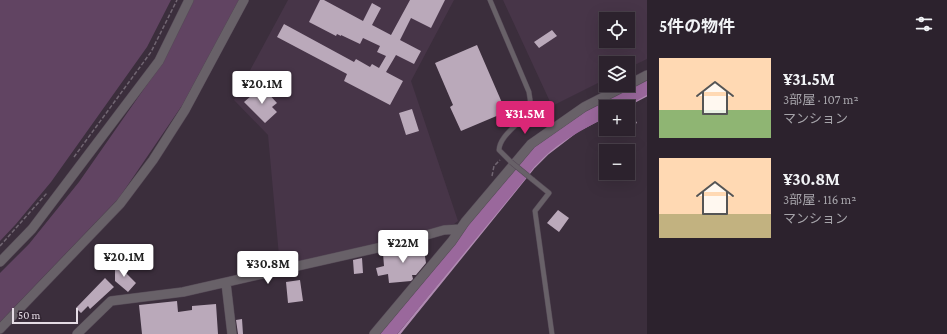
<!DOCTYPE html>
<html lang="ja">
<meta charset="utf-8">
<style>
body{margin:0;font-family:"Crimson Pro","Noto Sans JP",serif;background:#382f39;color:#f1f3f6;height:100vh;display:flex;flex-direction:column;font-size:15px;white-space:nowrap}
*{box-sizing:border-box;margin:0}
p{font-size:13px;color:#a6a4aa}
.icon{flex:none;width:22px;height:22px;fill:none;stroke:currentColor;stroke-width:2;stroke-linecap:round;stroke-linejoin:round}
.map{position:relative;flex:1;overflow:hidden}
.sheet{display:flex;flex-direction:column;background:#2c222d;width:300px}
.sheet>*{flex:none}
.fabs{position:absolute;left:599px;top:12px;display:grid;gap:8px}
.fabs a{display:grid;place-items:center;width:36px;height:36px;border-radius:0px;background:#2c222d;box-shadow:0 4px 16px #0002,0 0 0 1px #483f49;font-size:20px}
.scale{position:absolute;left:12px;bottom:10px;width:66px;box-sizing:border-box;padding-left:4px;border:2px solid #e5dce5;border-top:0;font-size:11px;line-height:14px;white-space:nowrap;color:#e5dce5;-webkit-text-stroke:3px #312431;paint-order:stroke}
.price{position:absolute;translate:-50% -34px;padding:0 9px;border-radius:4px;background:#fff;color:#222;font-size:13px;line-height:26px;filter:drop-shadow(0 1px 2px #0008)}
.price::after{content:'';position:absolute;left:50%;top:24px;width:12px;height:9px;margin-left:-6px;background:inherit;clip-path:polygon(0 0,100% 0,50% 100%)}
.price.current{background:#db2777;color:#fff}
ul{padding:0;list-style:none}
li{display:flex;align-items:center;gap:12px;height:100px;padding:0 12px}
li span{display:grid;place-items:center;flex:none;width:112px;height:80px;border-radius:0px;color:#555}
li>.icon{margin-inline-start:auto}
span .icon{width:48px;height:48px;fill:#fffc;stroke-width:1}
li b{font-size:17px}
h2{display:flex;justify-content:space-between;align-items:center;height:48px;padding:0 12px;font-size:17px}
main{display:flex;flex:1;min-height:0}
.map>svg:first-child{display:block}
</style>
<main>
<div class="map">
<svg width="647" height="334" viewBox="0 0 647 334">
<rect width="100%" height="100%" fill="#3b2e3c"/>
<!-- built -->
<path fill="#473548" fill-rule="evenodd" d="M 288,0 L 454,0 L 411,81 L 458,221 L 454,224 L 280,267 L 268,135 L 234,100 Z
M 503,0 L 647,0 L 647,59 L 628,68 L 628,63 L 606,63 L 606,79 L 552,106 ZM 606,19 L 628,19 L 628,41 L 606,41 Z"/>
<!-- green -->
<path fill="#614462" d="M 0,0 L 171,0 L 147,47 L 51,182 L 16,224 L 0,241 Z
M 193,0 L 239,0 L 183,104 L 119,198 L 0,322 L 0,273 L 29,244 L 79,182 L 148,83 Z"/>
<g fill="none" stroke-linecap="round" stroke-linejoin="round">
<!-- stream -->
<path stroke="#b08bb2" stroke-width="2.5" d="M 624,107 L 647,95
M 399,334 L 534,167 L 547,154 L 577,131 L 606,116"/>
<!-- river -->
<path stroke="#9a689c" stroke-width="16" d="M 608,107 L 647,86
M 387,334 L 519,174 C 523,169 526,163 531,159 C 551,136 580,122 606,108"/>
</g>
<!-- building -->
<path fill="#baa9ba" d="M 320,0 L 324,0 L 363,21 L 372,3 L 381,8 L 372,25 L 391,35 L 410,0 L 445,0 L 431,28 L 411,18 L 400,40 L 421,51 L 414,64 L 396,55 L 386,72 L 403,81 L 390,105 L 344,81 L 347,74 L 277,37 L 284,24 L 354,62 L 356,59 L 370,67 L 372,64 L 379,68 L 386,56 L 377,52 L 380,46 L 363,38 L 360,44 L 341,35 L 341,36 L 337,34 L 336,36 L 309,22 Z
M 552,30 L 557,36 L 539,48 L 534,42 Z
M 477,45 L 506,112 L 461,131 L 450,107 L 453,105 L 435,63 Z
M 265,90 L 277,103 L 272,107 L 277,112 L 265,123 L 244,102 L 257,91 L 261,95 Z
M 628,107 L 637,123 L 628,128 Z
M 412,109 L 419,131 L 406,135 L 399,113 Z
M 609,129 L 630,129 L 613,137 Z
M 558,210 L 569,218 L 559,232 L 547,223 Z
M 423,243 L 426,263 L 416,275 L 412,275 L 413,279 L 411,281 L 389,283 L 388,274 L 378,276 L 376,268 L 384,266 L 383,253 Z
M 362,258 L 363,273 L 354,274 L 353,260 Z
M 125,260 L 126,273 L 136,283 L 128,292 L 115,281 L 115,269 Z
M 105,278 L 114,287 L 90,309 L 88,306 L 81,313 L 76,308 Z
M 300,280 L 303,301 L 288,303 L 286,282 Z
M 177,301 L 178,312 L 192,310 L 192,306 L 216,304 L 218,334 L 142,334 L 139,305 Z
M 242,319 L 243,334 L 238,334 L 236,320 Z"/>
<g fill="none" stroke-linecap="round" stroke-linejoin="round">
<!-- lane casing -->
<g stroke="#564a57" stroke-width="5.5">
<path id="lane" d="M 490,0 L 529,92 C 529,95 531,100 530,104 C 528,121 500,132 499,150 L 511,162
M 533,180 L 549,193 L 535,211 L 552,334"/>
</g>
<!-- street casing -->
<g stroke="#564a57" stroke-width="10">
<path id="street" d="M 628,85 L 647,75
M 0,262 L 32,229 L 159,61 L 189,0
M 226,283 L 232,334
M 0,329 L 120,204 L 153,160 L 185,110 L 244,0
M 77,334 L 111,301 L 183,292 L 395,244 L 444,230 L 460,229
M 374,334 L 452,241 L 465,222 L 531,144 L 584,107 L 627,85"/>
</g>
<!-- path -->
<path stroke="#716672" stroke-width="1.5" stroke-dasharray="4 2" stroke-linecap="butt" d="M 74,157 L 151,52 L 177,0
M 492,176 L 494,166 L 500,160
M 0,246 L 47,193"/>
<!-- lane -->
<use href="#lane" stroke="#686168" stroke-width="4.5"/>
<!-- street -->
<use href="#street" stroke="#686168" stroke-width="9"/>
<!-- lane-bridge casing -->
<g stroke="#564a57" stroke-width="5.5" stroke-linecap="butt">
<path id="lane-bridge" d="M 511,162 L 533,180"/>
</g>
<!-- lane-bridge -->
<use href="#lane-bridge" stroke="#686168" stroke-width="4.5"/>
</g>
</svg>
<div class="fabs">
<a><svg class="icon" aria-label="locate" viewBox="0 0 24 24"><circle cx="12" cy="12" r="6"/><path d="M12 2v4M12 18v4M2 12h4M18 12h4"/></svg></a>
<a><svg class="icon" aria-label="layers" viewBox="0 0 24 24"><path d="M12 4l9 5-9 5-9-5zM3 14l9 5 9-5"/></svg></a>
<a>+</a>
<a>−</a>
</div>
<div class="scale">50 m</div>
<b class="price" style="left:262px;top:105px">¥20.1M</b>
<b class="price current" style="left:525px;top:135px">¥31.5M</b>
<b class="price" style="left:403px;top:264px">¥22M</b>
<b class="price" style="left:124px;top:278px">¥20.1M</b>
<b class="price" style="left:268px;top:285px">¥30.8M</b>
</div>
<section class="sheet">
<h2>5件の物件<svg class="icon" aria-label="filters" viewBox="0 0 24 24"><path d="M4 7h16M4 17h16"/><circle cx="9" cy="7" r="2"/><circle cx="15" cy="17" r="2"/></svg></h2>
<ul>
<li><span style="background:linear-gradient(#ffd9b3 65%,#8fb573 0)"><svg class="icon" aria-label="home" viewBox="0 0 24 24"><path d="M3 11l9-7 9 7M6 9v11h12V9"/></svg></span><div><b>¥31.5M</b><p>3部屋 · 107 m²</p><p>マンション</p></div></li>
<li><span style="background:linear-gradient(#ffd9b3 70%,#c2b280 0)"><svg class="icon" aria-label="home" viewBox="0 0 24 24"><path d="M3 11l9-7 9 7M6 9v11h12V9"/></svg></span><div><b>¥30.8M</b><p>3部屋 · 116 m²</p><p>マンション</p></div></li>
</ul>
</section>
</main>
